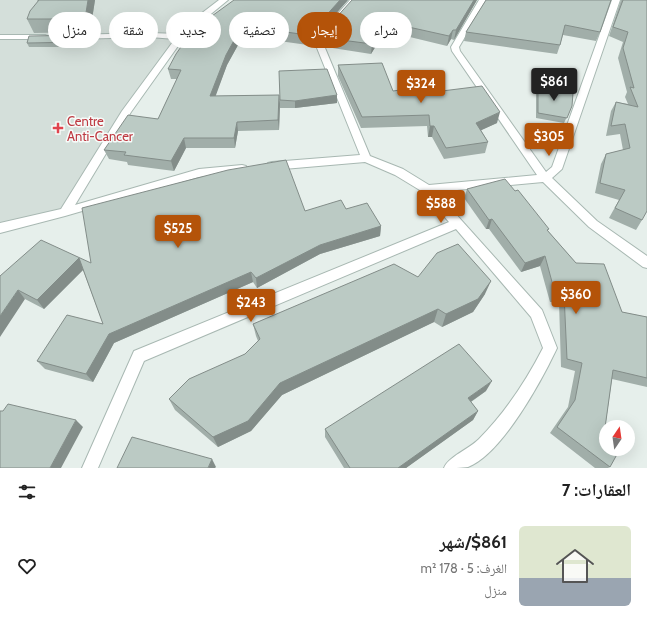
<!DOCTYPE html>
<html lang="ar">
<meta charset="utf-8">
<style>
body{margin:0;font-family:Cabin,"Noto Naskh Arabic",sans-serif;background:#f2f2f2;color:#222;direction:rtl;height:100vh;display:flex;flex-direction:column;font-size:15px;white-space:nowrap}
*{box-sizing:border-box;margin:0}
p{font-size:13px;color:#767676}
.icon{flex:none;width:22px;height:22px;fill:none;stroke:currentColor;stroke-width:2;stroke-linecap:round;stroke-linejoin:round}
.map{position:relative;height:468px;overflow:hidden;direction:ltr}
.panel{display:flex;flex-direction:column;background:#fff;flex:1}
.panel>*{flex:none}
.top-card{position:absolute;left:12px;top:12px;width:400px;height:36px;direction:rtl;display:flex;gap:8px}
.needle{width:26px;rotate:13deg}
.controls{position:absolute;left:599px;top:420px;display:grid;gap:8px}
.controls a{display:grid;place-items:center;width:36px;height:36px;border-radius:50%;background:#fff;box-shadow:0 4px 16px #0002;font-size:20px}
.price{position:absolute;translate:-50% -34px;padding:0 9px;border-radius:4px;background:#b45309;color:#fff;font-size:13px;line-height:26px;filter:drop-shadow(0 1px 2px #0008)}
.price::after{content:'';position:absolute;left:50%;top:24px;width:12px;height:9px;margin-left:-6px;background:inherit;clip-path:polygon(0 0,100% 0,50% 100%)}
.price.active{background:#222;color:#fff}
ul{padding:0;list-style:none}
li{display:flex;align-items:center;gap:12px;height:100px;padding:0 16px}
li span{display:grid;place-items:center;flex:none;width:112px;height:80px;border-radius:6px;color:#555}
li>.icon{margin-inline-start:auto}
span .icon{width:48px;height:48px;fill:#fffc;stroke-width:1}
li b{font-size:17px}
h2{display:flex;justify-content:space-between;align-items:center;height:48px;padding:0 16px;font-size:17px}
.chip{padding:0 14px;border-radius:18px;background:#fff;box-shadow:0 4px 16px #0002;font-size:14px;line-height:36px}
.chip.active{background:#b45309;color:#fff}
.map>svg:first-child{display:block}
</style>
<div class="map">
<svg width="647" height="468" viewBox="0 0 647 468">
<rect width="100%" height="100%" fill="#e6efeb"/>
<!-- built -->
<path fill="#d4dfda" d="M 0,0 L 224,0 L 175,44 L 65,212 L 0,231 Z"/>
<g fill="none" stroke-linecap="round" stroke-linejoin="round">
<!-- minor casing -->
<g stroke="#a8b8b2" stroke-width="2">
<path id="minor" d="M 219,0 L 228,0 L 195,27 L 178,46 L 131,112 L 75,205 L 199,169 L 242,165 L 246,166 L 247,169 L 246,172 L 199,177 L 65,216 L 0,233 L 0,223 L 61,209 L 122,111 L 175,39 L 150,37 L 73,39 L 70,39 L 70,35 L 150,33 L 179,34 L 189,23 Z
M 350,0 L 358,0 L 323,39 L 325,48 L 370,156 L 403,169 L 429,185 L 537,175 L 452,51 L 451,47 L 479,0 L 487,0 L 459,47 L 460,51 L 546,172 L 552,167 L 612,0 L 620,0 L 562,169 L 552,178 L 597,221 L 647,256 L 647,268 L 643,267 L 589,227 L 543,182 L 436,192 L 542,310 L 557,348 C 542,380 502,454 468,467 C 462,468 451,468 444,468 C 448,457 469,449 479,439 C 505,413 526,381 543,348 L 531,317 L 456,229 L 144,361 L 98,468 L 82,468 L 134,351 L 449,222 L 423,192 L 395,175 L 365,162 L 272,170 L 268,169 L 267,166 L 268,163 L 272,162 L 360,155 L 317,48 L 315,39 Z
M 0,35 L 45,35 L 49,37 L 45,39 L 0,39 Z"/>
</g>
<!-- minor -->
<use href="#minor" fill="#fff" fill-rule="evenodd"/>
</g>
<!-- wall -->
<path fill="#a1aea9" d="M 37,0 L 95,0 L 90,32 L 34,33 L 27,19 L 38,2 Z
M 348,0 L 315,37 L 315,46 L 243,36 L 227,65 L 215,96 L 279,95 L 280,104 L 279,130 L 238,131 L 235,148 L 186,148 L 174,171 L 128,165 L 127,162 L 109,159 L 104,150 L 158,119 L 177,79 L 171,79 L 168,69 L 205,21 Z
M 477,0 L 454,40 L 451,39 L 447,46 L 385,31 L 371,54 L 326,47 L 325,39 L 325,30 Z
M 486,0 L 600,32 L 596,41 L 563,35 L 560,45 L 557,54 L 464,41 L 466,32 Z
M 621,0 L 647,0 L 642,220 L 636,230 L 609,218 L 619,200 L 595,193 L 601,164 L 606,154 L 623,150 L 620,134 L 606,136 L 611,111 L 616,102 L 628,104 L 625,97 L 627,92 L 618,58 L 623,42 L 609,36 Z
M 89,39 L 88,47 L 29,47 L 27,43 Z
M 338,65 L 393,91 L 426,93 L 497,123 L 481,130 L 488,142 L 485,153 L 444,159 L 432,137 L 428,137 L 427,126 L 361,128 L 338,76 Z
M 538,86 L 572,106 L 564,123 L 536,118 L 536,91 Z
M 337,95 L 337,103 L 295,108 L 280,108 L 280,100 Z
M 467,189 L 548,231 L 576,263 L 622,312 L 647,317 L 647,387 L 612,379 L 604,435 L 610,467 L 608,468 L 595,468 L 550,433 L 568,407 L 575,371 L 561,367 L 559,302 L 550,302 L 540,266 L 521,272 L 489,229 L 486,229 L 464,198 Z
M 346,209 L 381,226 L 380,236 L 320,254 L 257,288 L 253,282 L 114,343 L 93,382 L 45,369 L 37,361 L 103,324 L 83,270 L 44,309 L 25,299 L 0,276 L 91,263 L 305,211 Z
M 418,277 L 485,294 L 473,312 L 442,327 L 434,322 L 282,395 L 251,431 L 218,447 L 175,410 L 169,399 L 245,354 L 258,341 L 256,336 L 253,324 Z
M 486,391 L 471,402 L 478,411 L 473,420 L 406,468 L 344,468 L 325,437 L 325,429 Z"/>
<!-- shaded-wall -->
<path fill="#838d89" d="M 88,0 L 95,0 L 90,32 L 85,19 Z
M 340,0 L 348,0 L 315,37 L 314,29 Z
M 474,0 L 477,0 L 454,40 L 456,30 Z
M 386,22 L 385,31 L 371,54 L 372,44 Z
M 242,26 L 243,36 L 227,65 L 212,106 L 210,96 L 226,55 Z
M 453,30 L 451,39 L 447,46 L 449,36 Z
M 87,35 L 89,39 L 88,47 L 86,42 Z
M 279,95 L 280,104 L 279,130 L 278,120 Z
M 337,95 L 337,103 L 295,108 L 295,101 Z
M 500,112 L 497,123 L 473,134 L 476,123 Z
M 237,122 L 238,131 L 235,148 L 234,138 Z
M 430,126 L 434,126 L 432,137 L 428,137 Z
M 184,138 L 186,148 L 174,171 L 171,161 Z
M 492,219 L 489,229 L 486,229 L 489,220 Z
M 381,226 L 380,236 L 320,254 L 257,288 L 256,278 L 320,245 Z
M 545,256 L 540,266 L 521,272 L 525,263 Z
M 79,258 L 85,268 L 44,309 L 37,300 Z
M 251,272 L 253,282 L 114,343 L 93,382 L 86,374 L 109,334 Z
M 491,281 L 485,294 L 473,312 L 442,327 L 446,314 Z
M 18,290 L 25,299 L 0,337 L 0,316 Z
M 438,309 L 434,322 L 282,395 L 251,431 L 218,447 L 213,437 L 280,383 Z
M 492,381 L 486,391 L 463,407 L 468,398 Z
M 478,411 L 473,420 L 406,468 L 398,468 Z
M 76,420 L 83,427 L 61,468 L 50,468 Z
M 212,459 L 216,467 L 215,468 L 208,468 Z"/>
<!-- building -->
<path fill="#bbcac4" stroke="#838d89" d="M 39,0 L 88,0 L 85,19 L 27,19 L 30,11 Z
M 234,0 L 340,0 L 314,29 L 315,36 L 242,26 L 226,55 L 210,96 L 279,95 L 278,120 L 237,122 L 234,138 L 184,138 L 171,161 L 124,155 L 126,152 L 104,150 L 128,115 L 158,119 L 181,70 L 168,69 L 176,54 L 199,21 L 205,21 Z
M 352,0 L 474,0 L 456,30 L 453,30 L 449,36 L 386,22 L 372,44 L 326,38 L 325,30 Z
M 486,0 L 611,0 L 600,32 L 565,25 L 560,45 L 466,32 Z
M 623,0 L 647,0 L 647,211 L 642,220 L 615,208 L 625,190 L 600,183 L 606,154 L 630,148 L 625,124 L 611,126 L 616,102 L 638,107 L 630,87 L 634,88 L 623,48 L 628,32 L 613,27 Z
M 87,35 L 86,42 L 27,43 L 29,36 Z
M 382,63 L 393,91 L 422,87 L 426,93 L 482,86 L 500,112 L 476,123 L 488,142 L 446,148 L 434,126 L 430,126 L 429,115 L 362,117 L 338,65 Z
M 327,69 L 337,95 L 295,101 L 280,100 L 279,71 Z
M 538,86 L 573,93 L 572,106 L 567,118 L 538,113 Z
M 286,160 L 305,211 L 341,200 L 346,209 L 367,203 L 381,226 L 320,245 L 256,278 L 251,272 L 109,334 L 86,374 L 37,361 L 67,315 L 103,324 L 79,258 L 37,300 L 18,290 L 0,316 L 0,276 L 41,240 L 91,263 L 82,208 L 228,170 Z
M 505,179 L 515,191 L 518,190 L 549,229 L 547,230 L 576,263 L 604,264 L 622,312 L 647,317 L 647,378 L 613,370 L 604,435 L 606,437 L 606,449 L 620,449 L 610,467 L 557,427 L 575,400 L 582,363 L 567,359 L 564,294 L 555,293 L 545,256 L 525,263 L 492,219 L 489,220 L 467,189 Z
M 458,244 L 491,281 L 478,299 L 446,314 L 438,309 L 280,383 L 248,421 L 213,437 L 169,399 L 189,379 L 245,354 L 260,339 L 253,324 L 394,264 L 418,277 L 437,253 Z
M 459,344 L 492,381 L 468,398 L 478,411 L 398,468 L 350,468 L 325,429 Z
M 8,404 L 76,420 L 50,468 L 0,468 L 0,411 L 3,411 Z
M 132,437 L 212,459 L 208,468 L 117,468 Z"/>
<!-- markers -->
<path fill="#e0444e" stroke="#f7fbf9" stroke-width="1.5" d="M56 122h4v4h4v4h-4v4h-4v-4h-4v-4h4z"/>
<g text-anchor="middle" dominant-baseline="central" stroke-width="3" stroke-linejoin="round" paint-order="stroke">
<!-- health labels -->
<g font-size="13" fill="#be3a42" stroke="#f7fbf9" text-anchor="start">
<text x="67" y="121">Centre<tspan x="67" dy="15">Anti-Cancer</tspan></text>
</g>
</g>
</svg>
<div class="controls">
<a><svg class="needle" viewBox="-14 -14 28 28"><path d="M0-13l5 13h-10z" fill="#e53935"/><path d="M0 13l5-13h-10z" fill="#767676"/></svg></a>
</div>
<b class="price active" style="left:554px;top:102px">$861</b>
<b class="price" style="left:421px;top:104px">$324</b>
<b class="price" style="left:549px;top:157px">$305</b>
<b class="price" style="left:441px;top:224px">$588</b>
<b class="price" style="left:178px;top:249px">$525</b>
<b class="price" style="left:576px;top:315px">$360</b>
<b class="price" style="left:251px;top:323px">$243</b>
<div class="top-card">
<a class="chip">شراء</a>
<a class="chip active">إيجار</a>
<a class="chip">تصفية</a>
<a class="chip">جديد</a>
<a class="chip">شقة</a>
<a class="chip">منزل</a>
</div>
</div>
<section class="panel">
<h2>العقارات: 7<svg class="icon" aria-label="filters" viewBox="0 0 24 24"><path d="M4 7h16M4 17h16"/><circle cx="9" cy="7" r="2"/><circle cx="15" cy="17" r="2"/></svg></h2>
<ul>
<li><span style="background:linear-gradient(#dfe7d0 65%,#9aa5b1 0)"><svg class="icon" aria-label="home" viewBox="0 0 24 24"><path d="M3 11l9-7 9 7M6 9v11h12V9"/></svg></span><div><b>$861/شهر</b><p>الغرف: 5 · 178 m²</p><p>منزل</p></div><svg class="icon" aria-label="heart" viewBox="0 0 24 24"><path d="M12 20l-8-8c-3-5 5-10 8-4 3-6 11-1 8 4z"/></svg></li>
</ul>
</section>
